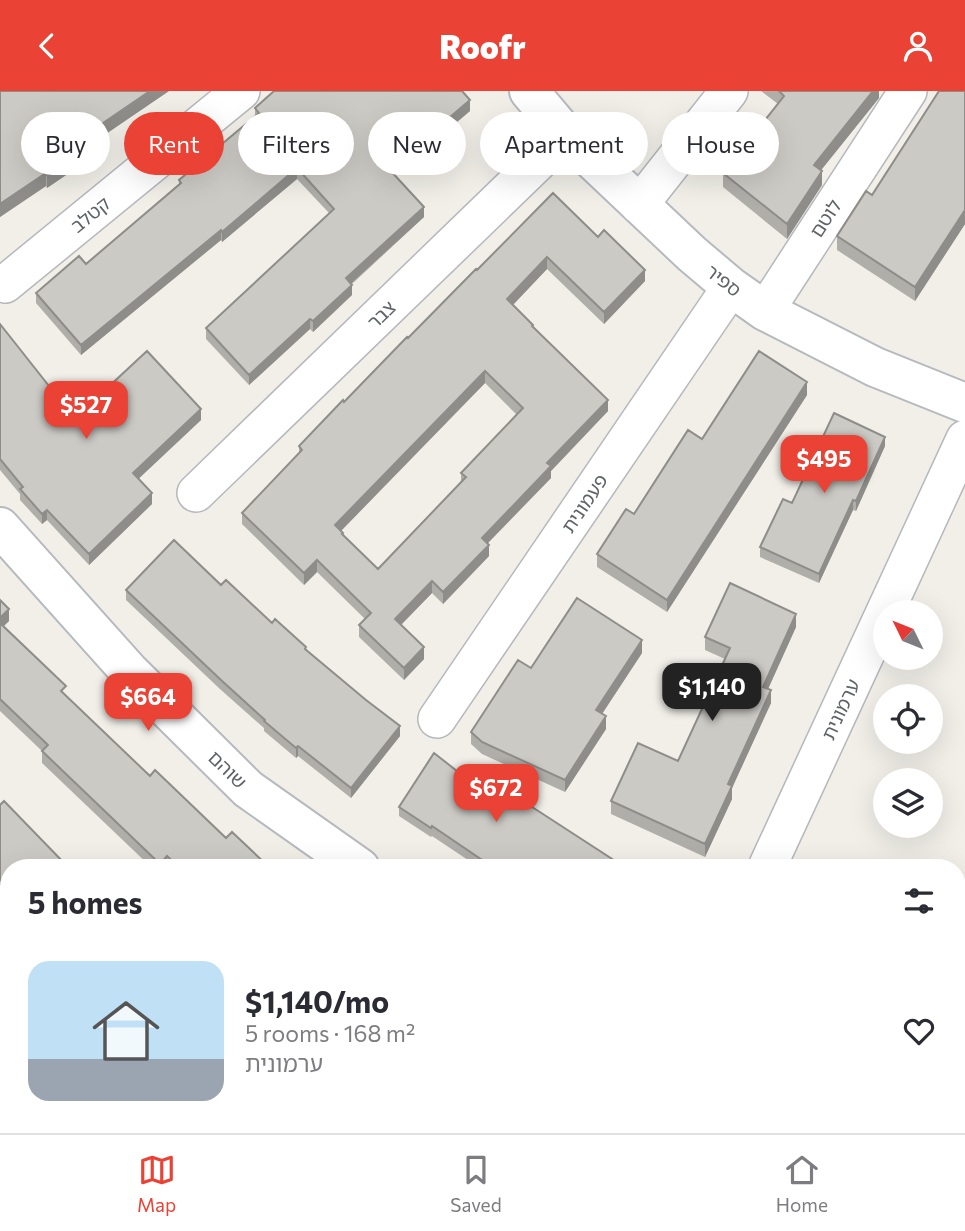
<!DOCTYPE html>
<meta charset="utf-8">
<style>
body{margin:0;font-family:Commissioner,"Noto Sans Hebrew",sans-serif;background:#f7f7f7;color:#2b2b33;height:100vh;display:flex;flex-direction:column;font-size:26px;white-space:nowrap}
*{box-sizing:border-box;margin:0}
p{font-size:23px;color:#7c7c81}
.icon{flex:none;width:38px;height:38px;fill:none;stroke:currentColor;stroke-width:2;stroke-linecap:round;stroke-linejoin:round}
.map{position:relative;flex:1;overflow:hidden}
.drawer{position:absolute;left:0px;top:768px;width:966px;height:275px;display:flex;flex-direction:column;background:#fff;border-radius:28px 28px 0 0;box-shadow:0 7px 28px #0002}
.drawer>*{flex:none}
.hud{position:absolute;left:21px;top:21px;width:924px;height:63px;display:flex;gap:14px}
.needle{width:46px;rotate:313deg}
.fabs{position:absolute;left:873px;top:509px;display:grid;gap:14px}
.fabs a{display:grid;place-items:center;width:70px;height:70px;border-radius:50%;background:#fff;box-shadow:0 7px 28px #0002;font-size:35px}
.price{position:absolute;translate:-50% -60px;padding:0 16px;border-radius:14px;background:#ea4335;color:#fff;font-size:23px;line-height:46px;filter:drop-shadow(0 2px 4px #0008)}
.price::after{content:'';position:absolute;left:50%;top:42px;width:21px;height:16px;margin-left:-10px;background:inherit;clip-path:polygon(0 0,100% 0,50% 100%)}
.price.current{background:#222;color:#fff}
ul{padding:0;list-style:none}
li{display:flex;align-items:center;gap:21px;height:175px;padding:0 28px}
li span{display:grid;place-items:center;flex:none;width:196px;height:140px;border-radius:21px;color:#555}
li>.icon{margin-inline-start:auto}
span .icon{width:84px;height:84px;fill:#fffc;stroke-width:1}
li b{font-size:30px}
h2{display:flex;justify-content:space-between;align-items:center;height:84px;padding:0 28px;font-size:30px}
.tag{padding:0 24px;border-radius:32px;background:#fff;box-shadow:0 7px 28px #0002;font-size:24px;line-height:63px}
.tag.current{background:#ea4335;color:#fff}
header{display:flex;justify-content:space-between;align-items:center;height:91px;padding:0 28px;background:#ea4335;color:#fff;font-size:32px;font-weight:800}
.dock{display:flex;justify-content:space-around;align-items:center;height:98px;border-top:2px solid #e1e1e2;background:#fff;font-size:19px;color:#7c7c81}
.dock a{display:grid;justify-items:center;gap:4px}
.dock .current{color:#ea4335}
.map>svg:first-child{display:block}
</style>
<header><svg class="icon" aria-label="back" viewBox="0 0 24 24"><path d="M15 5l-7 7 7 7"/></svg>Roofr<svg class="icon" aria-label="person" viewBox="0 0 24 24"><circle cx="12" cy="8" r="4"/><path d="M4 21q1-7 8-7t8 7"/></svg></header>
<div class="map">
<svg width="965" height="1042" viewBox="0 0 965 1042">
<rect width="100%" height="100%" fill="#f1efe8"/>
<!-- green -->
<path fill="#c5e8c5" d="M 957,836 L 965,838 L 965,1003 L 957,1001 Z"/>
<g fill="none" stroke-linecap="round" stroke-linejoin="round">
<!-- street casing -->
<g stroke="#b5b8bc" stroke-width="40">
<path id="street" d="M 639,114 L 729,0
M 5,193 L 241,0
M 765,220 L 908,0
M 196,402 L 566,44
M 437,628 L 731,196
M 768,774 L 965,348
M 0,884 L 9,893
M 164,1034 L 176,1042"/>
</g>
<!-- secondary casing -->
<g stroke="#b6babf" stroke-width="42">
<path id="secondary" d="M 529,0 L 566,44 L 692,163 L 731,196 L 765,220 L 875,276 L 965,312
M 0,436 L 129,580 L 248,698 L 360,777
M 912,1034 L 944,1042"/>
</g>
<!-- street -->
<use href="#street" stroke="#fff" stroke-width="37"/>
<!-- secondary -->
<use href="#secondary" stroke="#fff" stroke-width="38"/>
</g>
<!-- wall -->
<path fill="#afaea9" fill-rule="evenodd" d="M 0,0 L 169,0 L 93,51 L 94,65 L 47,97 L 46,95 L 0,126 Z
M 761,0 L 879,0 L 879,7 L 821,79 L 822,94 L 787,148 L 723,96 L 723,82 L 778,13 Z
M 965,0 L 965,133 L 915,210 L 837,159 L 837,145 L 872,104 Z
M 255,17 L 470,20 L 395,84 L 424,126 L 352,193 L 352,204 L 313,241 L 310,238 L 249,294 L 206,248 L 206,237 L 329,122 L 297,88 L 222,151 L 221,149 L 81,264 L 36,212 L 36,202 L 86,173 L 179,94 L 179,89 L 255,25 Z
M 598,146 L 645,190 L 604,233 L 547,178 L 513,214 L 608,320 L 551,380 L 551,387 L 488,452 L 489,465 L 443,513 L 432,502 L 401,534 L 424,568 L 404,589 L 359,546 L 359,534 L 365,528 L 317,481 L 304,494 L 242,433 L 242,422 L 299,363 L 299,355 L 477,179 ZM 485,292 L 517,324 L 461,382 L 461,391 L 378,478 L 343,444 L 341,440 Z
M 0,233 L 53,300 L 76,326 L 201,329 L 138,388 L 152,413 L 89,474 L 47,429 L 42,433 L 20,409 L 20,403 L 0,379 Z
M 807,304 L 667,521 L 597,476 L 597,463 L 702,348 Z
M 885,355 L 856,420 L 853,419 L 819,492 L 760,466 L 760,456 L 792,412 Z
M 221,494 L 306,559 L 400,645 L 351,707 L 298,665 L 296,667 L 264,640 L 264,637 L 221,599 L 126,509 L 126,499 Z
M 0,509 L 9,530 L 3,535 L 66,604 L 150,685 L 226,747 L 270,777 L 152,777 L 42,672 L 42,660 L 0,620 Z
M 796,536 L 768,598 L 771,612 L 732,697 L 732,708 L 705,766 L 611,723 L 611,710 L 678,670 L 725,568 L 705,559 L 705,546 Z
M 642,562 L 602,623 L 606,638 L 565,701 L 482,663 L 471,653 L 471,641 L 531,577 Z
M 499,713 L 626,777 L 480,777 L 432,745 L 431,746 L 399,725 L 399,716 Z
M 0,714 L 9,777 L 9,817 L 0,808 Z
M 288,1034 L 414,1034 L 430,1042 L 299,1042 Z
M 564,1034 L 595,1034 L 591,1042 L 579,1042 Z"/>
<!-- shaded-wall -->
<path fill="#8f8d8a" d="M 150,0 L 169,0 L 87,56 L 87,43 Z
M 873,0 L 879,0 L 879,7 L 814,88 L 814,74 Z
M 470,9 L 470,20 L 389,88 L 389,78 Z
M 94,52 L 94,65 L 47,97 L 47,84 Z
M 297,77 L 297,88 L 222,151 L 222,141 Z
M 822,80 L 822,94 L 787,148 L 787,133 Z
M 46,82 L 46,95 L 0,126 L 0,113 Z
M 424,116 L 424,126 L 346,197 L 346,187 Z
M 965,119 L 965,133 L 915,210 L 915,196 Z
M 221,139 L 221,149 L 81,264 L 81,254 Z
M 547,166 L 547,178 L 507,220 L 507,208 Z
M 645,179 L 645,190 L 604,233 L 604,221 Z
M 352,194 L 352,204 L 313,241 L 313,230 Z
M 310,228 L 310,238 L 249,294 L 249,284 Z
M 485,280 L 485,292 L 335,446 L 335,434 Z
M 807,291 L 807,304 L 667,521 L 667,509 Z
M 608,309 L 608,320 L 551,380 L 551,387 L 482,458 L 482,447 L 547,372 Z
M 201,318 L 201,329 L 133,393 L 133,382 Z
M 885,346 L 885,355 L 856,420 L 856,410 Z
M 152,402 L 152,413 L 89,474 L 89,463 Z
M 853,409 L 853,419 L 819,492 L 819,483 Z
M 47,419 L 47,429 L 42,433 L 42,423 Z
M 489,454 L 489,465 L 443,513 L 443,501 Z
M 317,469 L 317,481 L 304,494 L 304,482 Z
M 432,490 L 432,502 L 395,540 L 395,528 Z
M 9,518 L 9,530 L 0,539 L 0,527 Z
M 796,523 L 796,536 L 763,609 L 763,596 Z
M 642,549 L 642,562 L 596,632 L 596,619 Z
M 424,556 L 424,568 L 404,589 L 404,577 Z
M 771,599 L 771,612 L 732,697 L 732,708 L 705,766 L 705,753 L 728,693 Z
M 606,625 L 606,638 L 565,701 L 565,689 Z
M 400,635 L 400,645 L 351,707 L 351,697 Z
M 298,655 L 298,665 L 296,667 L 296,657 Z
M 167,765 L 167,777 L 160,777 L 160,773 Z
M 2,968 L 2,982 L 0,984 L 0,970 Z
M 590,1034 L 595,1034 L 591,1042 L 589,1042 Z"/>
<!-- building -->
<path fill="#cccac5" stroke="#8f8d8a" stroke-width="2" fill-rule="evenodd" d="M 0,0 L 150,0 L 87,43 L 94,52 L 47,84 L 46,82 L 0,113 Z
M 274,0 L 462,0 L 470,9 L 389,78 L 424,116 L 346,187 L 352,194 L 313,230 L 310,228 L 249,284 L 206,237 L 334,118 L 297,77 L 222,141 L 221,139 L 81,254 L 36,202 L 79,165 L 86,173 L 181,92 L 179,89 L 259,22 L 255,17 Z
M 779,0 L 873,0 L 814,74 L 822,80 L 787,133 L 723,82 L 784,5 Z
M 939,0 L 965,0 L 965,119 L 915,196 L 837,145 L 866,100 L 872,104 Z
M 553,102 L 598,146 L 604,139 L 645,179 L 604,221 L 547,166 L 507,208 L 533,234 L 532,235 L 608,309 L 547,372 L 551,375 L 482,447 L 489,454 L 443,501 L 432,490 L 395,528 L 424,556 L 404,577 L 359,534 L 371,522 L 317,469 L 304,482 L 242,422 L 302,359 L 299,355 L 343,309 L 344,311 L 407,246 L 408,247 L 476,178 L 477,179 ZM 485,280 L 523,317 L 461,382 L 466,386 L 378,478 L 342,443 L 343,442 L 335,434 Z
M 0,233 L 53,300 L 54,299 L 76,326 L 147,260 L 201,318 L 133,382 L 152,402 L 89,463 L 47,419 L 42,423 L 20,398 L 23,396 L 0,368 Z
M 759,260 L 807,291 L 667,509 L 597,463 L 626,418 L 634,423 L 688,339 L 702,348 Z
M 834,322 L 885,346 L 856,410 L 853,409 L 819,483 L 760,456 L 783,408 L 792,412 Z
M 174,449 L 221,494 L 226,489 L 272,532 L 275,528 L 306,556 L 305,558 L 366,609 L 400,635 L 351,697 L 298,655 L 296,657 L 264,630 L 265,629 L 221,589 L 126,499 Z
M 730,492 L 796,523 L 763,596 L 771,599 L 728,693 L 732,695 L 705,753 L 611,710 L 638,652 L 678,670 L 730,557 L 705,546 Z
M 577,507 L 642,549 L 596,619 L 606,625 L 565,689 L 482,651 L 471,641 L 518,569 L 531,577 Z
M 0,509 L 9,518 L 0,527 Z
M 0,532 L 66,595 L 61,600 L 150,685 L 155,679 L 226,747 L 232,741 L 270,777 L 180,777 L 167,765 L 160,773 L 42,660 L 48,654 L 0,608 Z
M 434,662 L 499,713 L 509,701 L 626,777 L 494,777 L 432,735 L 431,737 L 399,716 Z
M 4,710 L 69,777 L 9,777 L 9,805 L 0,796 L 0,714 Z
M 0,993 L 9,1001 L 9,1034 L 75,1034 L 84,1042 L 0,1042 Z
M 306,1034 L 414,1034 L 430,1042 L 317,1042 Z
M 672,1034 L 745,1034 L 771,1042 L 670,1042 Z"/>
<g text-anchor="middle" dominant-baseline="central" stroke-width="5" stroke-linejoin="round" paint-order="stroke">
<!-- street labels -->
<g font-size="19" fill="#5f6368" stroke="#fff">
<text transform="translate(90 123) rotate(-39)">קטלב</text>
<text transform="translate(825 127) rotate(-57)">לוטם</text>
<text transform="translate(724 189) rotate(38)">ספיר</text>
<text transform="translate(381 223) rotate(-44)">צבר</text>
<text transform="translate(584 412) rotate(-56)">פעמונית</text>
<text transform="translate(840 618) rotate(-65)">ערמונית</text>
<text transform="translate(228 678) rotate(44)">שוהם</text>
</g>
</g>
</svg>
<div class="fabs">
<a><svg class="needle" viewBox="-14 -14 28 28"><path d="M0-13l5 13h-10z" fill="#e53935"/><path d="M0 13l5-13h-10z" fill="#7c7c81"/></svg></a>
<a><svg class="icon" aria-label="locate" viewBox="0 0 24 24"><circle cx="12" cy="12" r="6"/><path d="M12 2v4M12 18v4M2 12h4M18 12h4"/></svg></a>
<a><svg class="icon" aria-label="layers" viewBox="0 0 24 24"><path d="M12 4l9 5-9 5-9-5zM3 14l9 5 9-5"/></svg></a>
</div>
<b class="price" style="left:86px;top:350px">$527</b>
<b class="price" style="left:824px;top:404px">$495</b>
<b class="price current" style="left:712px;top:632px">$1,140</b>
<b class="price" style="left:148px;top:642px">$664</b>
<b class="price" style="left:496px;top:733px">$672</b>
<div class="hud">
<a class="tag">Buy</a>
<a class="tag current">Rent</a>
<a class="tag">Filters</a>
<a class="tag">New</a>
<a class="tag">Apartment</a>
<a class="tag">House</a>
</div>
<section class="drawer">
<h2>5 homes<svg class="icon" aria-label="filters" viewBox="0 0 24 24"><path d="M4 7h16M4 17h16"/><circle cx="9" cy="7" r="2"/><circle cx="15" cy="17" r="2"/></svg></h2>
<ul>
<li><span style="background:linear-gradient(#bfe0f5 70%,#9aa5b1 0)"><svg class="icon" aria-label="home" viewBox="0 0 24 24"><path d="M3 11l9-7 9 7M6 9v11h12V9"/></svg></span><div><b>$1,140/mo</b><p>5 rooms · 168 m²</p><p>ערמונית</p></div><svg class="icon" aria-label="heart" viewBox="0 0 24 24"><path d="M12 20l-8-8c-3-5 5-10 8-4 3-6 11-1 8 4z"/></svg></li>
</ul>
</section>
</div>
<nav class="dock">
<a class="current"><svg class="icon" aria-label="map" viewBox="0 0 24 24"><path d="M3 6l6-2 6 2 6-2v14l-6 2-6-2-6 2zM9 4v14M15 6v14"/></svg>Map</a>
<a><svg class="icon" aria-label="saved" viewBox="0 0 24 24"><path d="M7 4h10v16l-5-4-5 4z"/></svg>Saved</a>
<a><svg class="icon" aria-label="home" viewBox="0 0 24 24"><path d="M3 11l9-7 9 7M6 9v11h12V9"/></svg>Home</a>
</nav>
